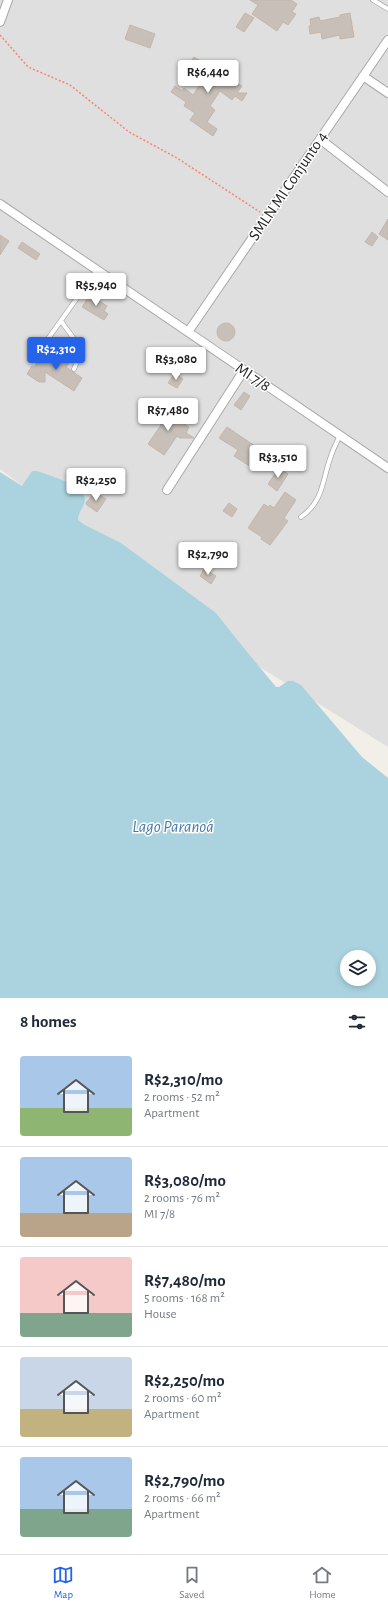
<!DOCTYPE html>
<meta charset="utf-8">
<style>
body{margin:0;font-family:"Alegreya Sans",sans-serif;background:#f6f6f7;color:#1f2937;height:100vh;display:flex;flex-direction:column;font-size:15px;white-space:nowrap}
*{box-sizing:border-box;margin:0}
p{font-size:13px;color:#747a83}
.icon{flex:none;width:22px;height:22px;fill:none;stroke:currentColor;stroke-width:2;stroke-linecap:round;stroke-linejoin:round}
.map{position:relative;height:998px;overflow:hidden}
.sheet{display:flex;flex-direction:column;background:#fff;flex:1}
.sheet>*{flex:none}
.buttons{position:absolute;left:340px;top:950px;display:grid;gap:8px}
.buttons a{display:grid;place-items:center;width:36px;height:36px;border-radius:50%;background:#fff;box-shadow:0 2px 6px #0003;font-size:20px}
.price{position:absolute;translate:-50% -34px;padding:0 9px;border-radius:4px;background:#fff;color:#222;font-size:13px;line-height:26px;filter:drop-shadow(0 1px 2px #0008)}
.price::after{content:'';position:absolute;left:50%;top:24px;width:12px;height:9px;margin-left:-6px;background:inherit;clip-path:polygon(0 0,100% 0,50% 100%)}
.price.current{background:#2563eb;color:#fff}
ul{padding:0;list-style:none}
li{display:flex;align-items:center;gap:12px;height:100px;padding:0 20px}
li+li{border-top:1px solid #e0e1e3}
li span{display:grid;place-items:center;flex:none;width:112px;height:80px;border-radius:4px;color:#555}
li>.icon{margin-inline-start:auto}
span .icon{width:48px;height:48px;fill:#fffc;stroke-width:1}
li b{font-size:17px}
h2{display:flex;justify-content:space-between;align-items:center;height:48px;padding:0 20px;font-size:17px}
.menu{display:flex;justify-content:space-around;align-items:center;height:56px;border-top:1px solid #e0e1e3;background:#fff;font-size:11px;color:#747a83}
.menu a{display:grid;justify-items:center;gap:2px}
.menu .current{color:#2563eb}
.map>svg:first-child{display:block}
</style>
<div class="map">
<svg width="388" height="998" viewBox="0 0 388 998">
<rect width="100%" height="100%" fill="#f2efe9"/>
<!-- residential -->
<path fill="#e0dfdf" d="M 0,0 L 388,0 L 388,747 L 258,666 L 0,469 Z"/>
<!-- water -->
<path fill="#aad3df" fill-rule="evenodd" d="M 32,471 L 37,471 C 48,475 84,485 85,499 C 85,506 78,512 78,520 L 85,525 L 121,543 L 216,613 L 239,642 L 276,687 L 279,687 L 288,681 L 293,681 L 301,685 L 362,757 L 388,778 L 388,998 L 0,998 L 0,472 L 22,486 ZM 347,957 L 369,957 L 369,979 L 347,979 Z"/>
<!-- building -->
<path fill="#c7bfb8" stroke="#c4b6ab" d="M 250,0 L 291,0 L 297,4 L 292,12 L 296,14 L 288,25 L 283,22 L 277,31 L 252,14 L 258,5 Z
M 245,13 L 254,18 L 244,32 L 236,27 Z
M 350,13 L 354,37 L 340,39 L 340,35 L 322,39 L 321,32 L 310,34 L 309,26 L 311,26 L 310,19 L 319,17 L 320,21 L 340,17 L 340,15 Z
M 130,25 L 155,34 L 150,48 L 125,39 Z
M 194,57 L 242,86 L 237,93 L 247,93 L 242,101 L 235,96 L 232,100 L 220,91 L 210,106 L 215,110 L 207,122 L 217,129 L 213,136 L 190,120 L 195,113 L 184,106 L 186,102 L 171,92 L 175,86 L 182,91 L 184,88 L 193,95 L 205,77 L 188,65 Z
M 388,219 L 388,240 L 379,234 Z
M 372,232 L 378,237 L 372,246 L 365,242 Z
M 0,235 L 9,241 L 0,255 Z
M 22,242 L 40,254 L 36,260 L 18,248 Z
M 90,295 L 107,306 L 104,311 L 108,314 L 104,320 L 82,307 Z
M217 332a9 9 0 1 1 18 0a9 9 0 1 1-18 0Z
M 46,353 L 49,355 L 54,355 L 60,360 L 65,353 L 72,357 L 66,367 L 82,378 L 74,391 L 45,372 L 45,382 L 39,382 L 27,374 L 32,366 L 34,367 L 37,363 L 39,364 Z
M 175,373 L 183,379 L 177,388 L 168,383 Z
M 244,392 L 250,396 L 241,410 L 234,405 Z
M 159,408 L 189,427 L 186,433 L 194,438 L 180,438 L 177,436 L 164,455 L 148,444 L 161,425 L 153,417 Z
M 227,427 L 265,453 L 254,469 L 234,456 L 238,450 L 219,438 Z
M 279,468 L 288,474 L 277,491 L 268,484 Z
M 95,492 L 106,499 L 97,512 L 87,505 L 86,503 Z
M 285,492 L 296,500 L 284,518 L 288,521 L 270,545 L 261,539 L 262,537 L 248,528 L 264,504 L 268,507 L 270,505 L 274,508 Z
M 229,503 L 237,509 L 232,517 L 223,511 Z
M 204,569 L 216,576 L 211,584 L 200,576 Z"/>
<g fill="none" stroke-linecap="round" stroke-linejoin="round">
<!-- service casing -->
<g stroke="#a9a9a9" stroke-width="5.5">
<path id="service" d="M 373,0 L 388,9
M 61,321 L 82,350 L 74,369
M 40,350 L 97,270
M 301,517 C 324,501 322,480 331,456 C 333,449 337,442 340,435"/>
</g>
<!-- minor casing -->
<g stroke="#a9a9a9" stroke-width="10">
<path id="minor" d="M 0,22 L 8,0
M 363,76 L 388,93
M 320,139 L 388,192
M 0,204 L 388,468
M 188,332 L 388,40
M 167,490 L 244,370"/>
</g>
<!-- path -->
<path stroke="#fa8072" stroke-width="1.5" stroke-dasharray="2 2" stroke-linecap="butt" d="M 0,35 L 28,67 L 70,85 L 129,132 L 177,158 L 260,212"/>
<!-- service -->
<use href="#service" stroke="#fff" stroke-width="4"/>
<!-- minor -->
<use href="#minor" stroke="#fff" stroke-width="8"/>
</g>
<g text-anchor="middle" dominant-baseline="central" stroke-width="3" stroke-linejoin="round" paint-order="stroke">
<!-- street labels -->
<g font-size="16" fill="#222" stroke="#fff">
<text transform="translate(288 186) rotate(-56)">SMLN MI Conjunto 4</text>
<text transform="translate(253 377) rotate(34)">MI 7/8</text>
</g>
<!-- water labels -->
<g font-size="17" font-style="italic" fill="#4a7aab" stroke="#fff">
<text x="173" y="826">Lago Paranoá</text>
</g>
</g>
</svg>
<div class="buttons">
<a><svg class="icon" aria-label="layers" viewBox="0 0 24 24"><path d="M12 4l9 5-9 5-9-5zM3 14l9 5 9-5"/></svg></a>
</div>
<b class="price" style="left:208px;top:94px">R$6,440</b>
<b class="price" style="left:96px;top:307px">R$5,940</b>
<b class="price current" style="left:56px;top:371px">R$2,310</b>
<b class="price" style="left:176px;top:381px">R$3,080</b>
<b class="price" style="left:168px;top:432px">R$7,480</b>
<b class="price" style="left:278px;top:479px">R$3,510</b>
<b class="price" style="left:96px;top:502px">R$2,250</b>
<b class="price" style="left:208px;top:576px">R$2,790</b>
</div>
<section class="sheet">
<h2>8 homes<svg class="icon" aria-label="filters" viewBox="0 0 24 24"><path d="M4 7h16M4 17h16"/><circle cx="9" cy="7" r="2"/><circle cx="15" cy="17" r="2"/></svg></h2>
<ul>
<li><span style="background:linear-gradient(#a9c7e8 65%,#8fb573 0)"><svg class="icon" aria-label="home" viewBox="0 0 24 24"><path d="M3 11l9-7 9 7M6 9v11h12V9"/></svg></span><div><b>R$2,310/mo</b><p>2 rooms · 52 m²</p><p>Apartment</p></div></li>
<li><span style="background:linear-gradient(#a9c7e8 70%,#b9a48a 0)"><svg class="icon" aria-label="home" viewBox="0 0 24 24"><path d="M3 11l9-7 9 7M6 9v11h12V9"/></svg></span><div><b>R$3,080/mo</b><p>2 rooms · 76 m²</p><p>MI 7/8</p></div></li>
<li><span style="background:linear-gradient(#f6c9c9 70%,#7fa58c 0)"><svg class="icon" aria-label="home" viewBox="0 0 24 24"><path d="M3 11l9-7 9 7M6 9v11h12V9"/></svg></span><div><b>R$7,480/mo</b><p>5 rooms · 168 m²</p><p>House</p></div></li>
<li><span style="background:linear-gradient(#c9d6e8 65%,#c2b280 0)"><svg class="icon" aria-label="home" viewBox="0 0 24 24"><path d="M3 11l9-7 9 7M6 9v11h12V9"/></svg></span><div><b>R$2,250/mo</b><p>2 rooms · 60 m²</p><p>Apartment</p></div></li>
<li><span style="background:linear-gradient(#a9c7e8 65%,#7fa58c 0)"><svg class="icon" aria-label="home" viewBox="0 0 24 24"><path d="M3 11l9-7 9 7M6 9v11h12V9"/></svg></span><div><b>R$2,790/mo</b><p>2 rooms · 66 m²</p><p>Apartment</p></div></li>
</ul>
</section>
<nav class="menu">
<a class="current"><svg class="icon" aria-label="map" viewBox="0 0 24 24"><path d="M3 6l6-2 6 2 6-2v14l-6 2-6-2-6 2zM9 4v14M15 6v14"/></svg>Map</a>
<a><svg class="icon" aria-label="saved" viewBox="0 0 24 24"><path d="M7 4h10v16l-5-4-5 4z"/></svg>Saved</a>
<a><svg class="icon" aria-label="home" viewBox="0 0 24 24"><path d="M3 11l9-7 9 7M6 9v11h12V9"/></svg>Home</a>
</nav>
